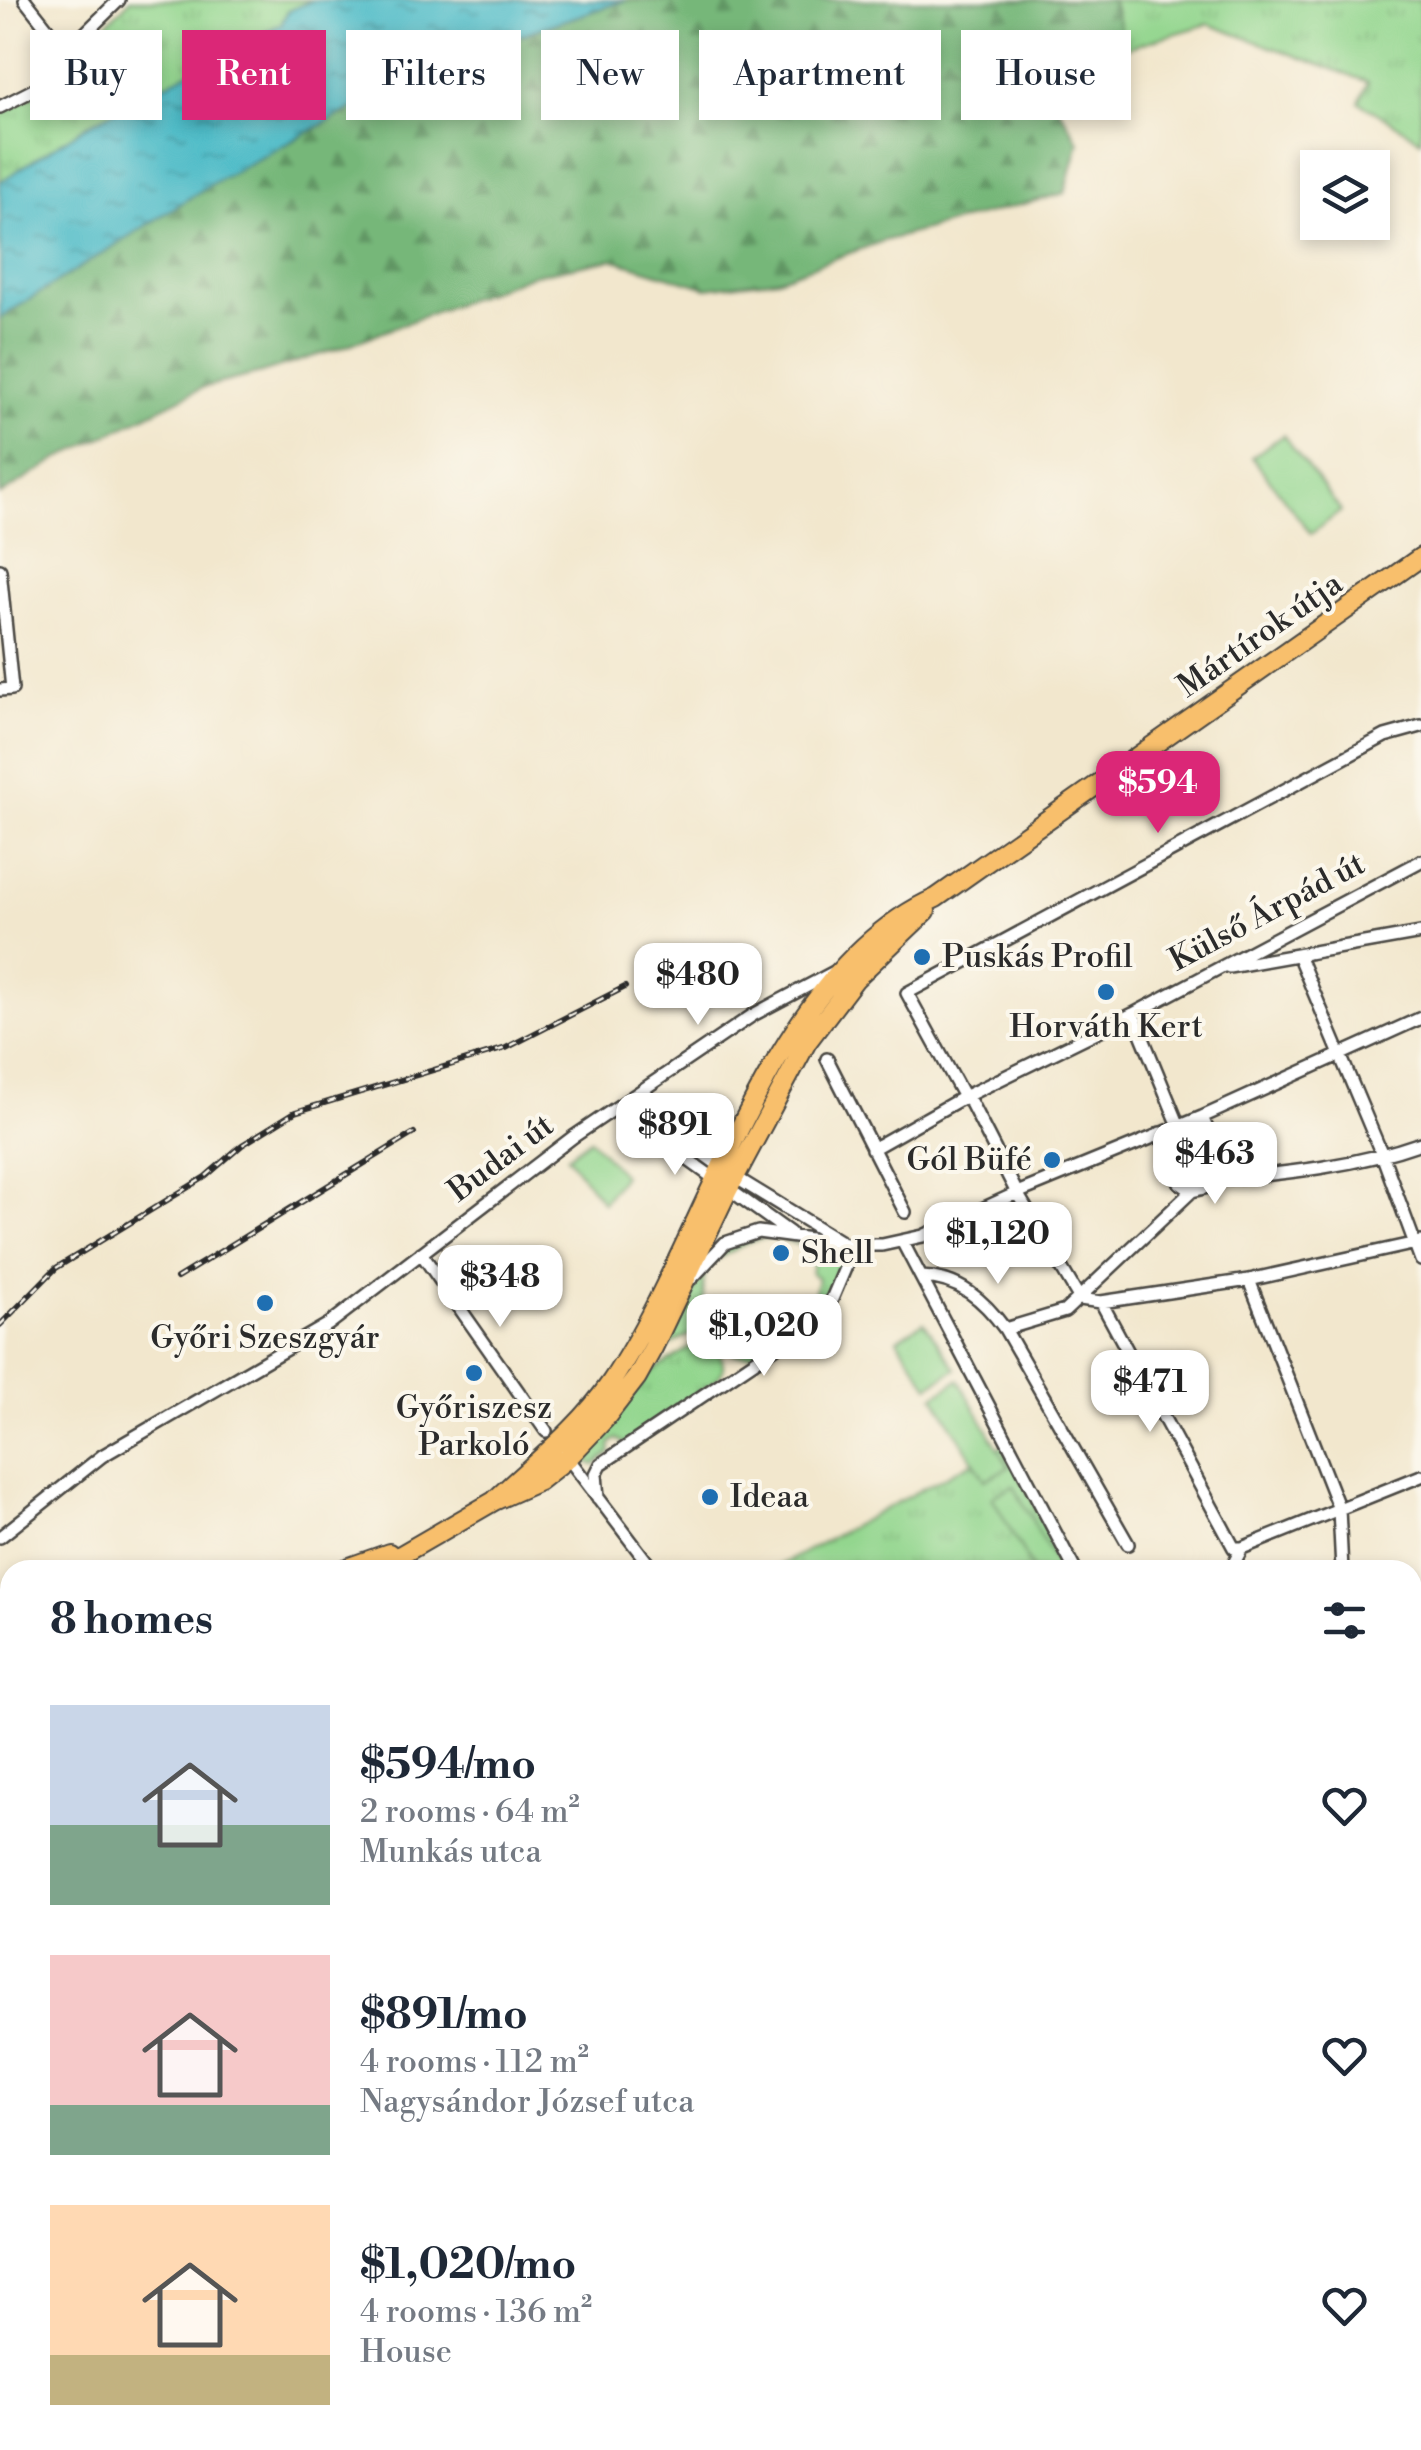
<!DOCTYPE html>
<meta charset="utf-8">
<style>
body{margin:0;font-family:"Libre Bodoni",serif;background:#f2f2f3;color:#1f2937;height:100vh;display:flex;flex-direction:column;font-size:38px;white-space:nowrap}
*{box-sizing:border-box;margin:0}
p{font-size:32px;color:#747a83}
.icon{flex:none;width:55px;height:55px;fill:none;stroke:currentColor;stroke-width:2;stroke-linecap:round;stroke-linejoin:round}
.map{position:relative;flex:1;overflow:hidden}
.drawer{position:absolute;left:0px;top:1560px;width:1422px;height:890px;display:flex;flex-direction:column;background:#fff;border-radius:30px 30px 0 0;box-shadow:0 5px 15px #0003}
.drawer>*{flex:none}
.hud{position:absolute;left:30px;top:30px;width:1362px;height:90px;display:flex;gap:20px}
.controls{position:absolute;left:1300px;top:150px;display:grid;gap:20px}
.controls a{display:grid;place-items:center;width:90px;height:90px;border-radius:0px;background:#fff;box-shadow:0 5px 15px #0003;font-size:50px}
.price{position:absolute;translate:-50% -85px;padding:0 22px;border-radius:20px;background:#fff;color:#222;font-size:32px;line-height:65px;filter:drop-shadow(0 2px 5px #0008)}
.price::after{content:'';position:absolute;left:50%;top:60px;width:30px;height:22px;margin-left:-15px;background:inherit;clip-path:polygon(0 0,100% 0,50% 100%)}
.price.selected{background:#db2777;color:#fff}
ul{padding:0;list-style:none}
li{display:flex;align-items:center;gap:30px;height:250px;padding:0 50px}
li span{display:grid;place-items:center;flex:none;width:280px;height:200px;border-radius:0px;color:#555}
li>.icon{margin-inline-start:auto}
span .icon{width:120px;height:120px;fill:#fffc;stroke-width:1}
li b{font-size:42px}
h2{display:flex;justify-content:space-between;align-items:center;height:120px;padding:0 50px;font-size:42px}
.chip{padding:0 35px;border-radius:0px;background:#fff;box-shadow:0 5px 15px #0003;font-size:35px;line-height:90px}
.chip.selected{background:#db2777;color:#fff}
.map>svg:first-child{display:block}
</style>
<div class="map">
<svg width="1421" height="2450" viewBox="0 0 1421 2450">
<defs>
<pattern id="grass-tufts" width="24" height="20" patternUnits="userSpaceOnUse" patternTransform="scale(2.5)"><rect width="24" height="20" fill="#93d68e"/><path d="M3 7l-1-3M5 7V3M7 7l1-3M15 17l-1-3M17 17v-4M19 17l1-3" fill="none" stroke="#7fb87b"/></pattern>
<pattern id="forest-firs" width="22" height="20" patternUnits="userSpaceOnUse" patternTransform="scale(2.5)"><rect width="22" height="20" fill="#76b779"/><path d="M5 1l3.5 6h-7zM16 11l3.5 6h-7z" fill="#619563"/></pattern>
<pattern id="water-ripples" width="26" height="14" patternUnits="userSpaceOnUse" patternTransform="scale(2.5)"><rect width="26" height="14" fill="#4dbbc7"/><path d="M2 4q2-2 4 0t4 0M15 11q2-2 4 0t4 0" fill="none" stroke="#4098a2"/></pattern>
</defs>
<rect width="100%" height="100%" fill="#fbf7ec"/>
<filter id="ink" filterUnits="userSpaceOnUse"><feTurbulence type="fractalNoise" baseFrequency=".01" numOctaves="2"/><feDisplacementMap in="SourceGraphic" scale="20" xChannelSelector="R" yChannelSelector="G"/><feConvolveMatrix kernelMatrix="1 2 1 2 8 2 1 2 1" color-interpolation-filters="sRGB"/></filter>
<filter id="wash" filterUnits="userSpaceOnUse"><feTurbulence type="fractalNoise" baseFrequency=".0048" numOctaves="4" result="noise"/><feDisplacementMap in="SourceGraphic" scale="40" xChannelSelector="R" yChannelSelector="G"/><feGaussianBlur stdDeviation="2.25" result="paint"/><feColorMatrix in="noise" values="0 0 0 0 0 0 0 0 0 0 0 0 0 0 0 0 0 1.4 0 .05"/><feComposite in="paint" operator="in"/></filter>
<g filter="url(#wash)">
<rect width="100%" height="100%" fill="#f2e7cd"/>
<!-- grass -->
<path fill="url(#grass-tufts)" stroke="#5f805c" stroke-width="2.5" d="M 130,0 L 313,0 L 288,11 L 281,24 L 91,123 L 0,182 L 0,114 L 55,83 L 68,63 Z
M 1112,0 L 1421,0 L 1421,140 L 1359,102 L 1368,82 L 1208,24 L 1126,48 Z
M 769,1236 L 828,1251 L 838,1258 L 839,1271 L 816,1313 L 809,1315 L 803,1309 L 804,1304 L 812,1304 L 818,1278 L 811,1273 L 816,1251 C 774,1237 768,1230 728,1253 C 719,1258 708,1264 705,1274 C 700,1292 709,1311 701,1329 L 667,1346 L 703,1271 L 731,1242 Z
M 785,1316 L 794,1320 L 793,1326 C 777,1338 754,1363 733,1353 L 731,1343 C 741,1325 766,1319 785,1316 Z
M 702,1340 L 715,1344 C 722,1358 728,1367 717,1379 L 626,1444 L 617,1439 L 611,1443 L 610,1453 L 595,1465 L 583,1460 L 585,1451 L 651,1372 Z
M 1004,1445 L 1067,1570 L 771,1570 Z"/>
<!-- forest -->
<path fill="url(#forest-firs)" stroke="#507152" stroke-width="2.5" d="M 626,0 L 1112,0 L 1126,48 L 1018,80 L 1053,98 L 1079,142 L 1065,193 L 883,241 L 777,279 L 707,288 L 612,259 L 532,275 L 343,347 L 261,373 L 204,387 L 60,458 L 0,495 L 0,318 L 213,183 L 439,62 Z"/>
<!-- park -->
<path fill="#93d68e" stroke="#5f805c" stroke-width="2.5" d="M 1283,435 L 1341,511 L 1311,534 L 1252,457 Z
M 590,1139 L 623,1175 L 603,1203 L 567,1156 Z
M 924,1322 L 956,1369 L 929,1386 L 897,1339 Z
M 959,1380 L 1009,1467 L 985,1480 L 934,1396 Z
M 1014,1486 L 1059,1570 L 1033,1570 L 992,1497 Z"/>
<!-- water -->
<path fill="url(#water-ripples)" stroke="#3c7379" stroke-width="2.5" d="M 313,0 L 626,0 L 439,62 L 213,183 L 0,318 L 0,182 L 91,123 L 281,24 L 288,11 Z"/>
</g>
<g filter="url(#ink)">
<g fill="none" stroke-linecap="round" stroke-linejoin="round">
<!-- street casing -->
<g stroke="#494743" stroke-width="16">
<path id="street" d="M 25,0 L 66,52
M 0,107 L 47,83 L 63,64 L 66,52 L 119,0
M 0,570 L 12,689 L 0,690
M 1421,726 L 1385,736 L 907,993 L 964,1097 L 971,1103 L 1017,1193 L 1080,1299 L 1101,1302 L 1249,1280 L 1421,1242
M 1299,957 L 1383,1157 L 1421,1260
M 1229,967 L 1421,933
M 1133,1014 L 1179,1126
M 827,1059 L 905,1212
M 629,1100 L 735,1177 L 841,1242
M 616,1108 L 790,1233
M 1160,1133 L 1180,1183 L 1192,1191 L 1208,1187 L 1221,1179 L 1223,1166 L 1202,1117
M 872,1149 L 964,1097 L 1133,1014 L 1421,861
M 1221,1179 C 1289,1173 1356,1166 1421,1143
M 902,1241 L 1075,1570
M 421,1253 L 546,1431
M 922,1277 C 959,1278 984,1300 1005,1329 L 1065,1311 L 1192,1191
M 692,1278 L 725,1243 L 758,1232 L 855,1245 L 882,1245 L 923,1236 L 1017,1193 L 1202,1117 L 1421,1018
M 1249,1280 L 1339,1509 L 1342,1570
M 1101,1302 L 1234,1548 L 1242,1548 L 1421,1476
M 1005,1329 L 1128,1544
M 565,1454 L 653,1570
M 598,1498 L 596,1474 L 601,1464 L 826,1313 L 855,1245
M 0,1537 L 102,1456 L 329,1324 L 573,1137 L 753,1015 L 836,971
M 1145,1570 L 1175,1570
M 1219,1570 L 1232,1567 L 1242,1548
M 1412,1649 L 1421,1649
M 1412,2419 L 1421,2419
M 1318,2440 L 1328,2450
M 442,2450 L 448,2440"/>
</g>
<!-- secondary casing -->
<g stroke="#494743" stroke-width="20">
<path id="secondary" d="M 1412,2221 L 1421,2221
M 725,2440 L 734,2450
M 39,2450 L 69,2440"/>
</g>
<!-- primary casing -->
<g stroke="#494743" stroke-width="22">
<path id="primary" d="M 494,1501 C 535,1462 578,1430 611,1382 C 708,1239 768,972 936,898 L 1421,557
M 341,1570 L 389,1553
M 375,1570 L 494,1501 L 539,1481 L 568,1458 L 604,1420 L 637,1377 L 653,1348 L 728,1190 L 807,1042 L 855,979 L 926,911
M 0,1732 L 10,1727
M 0,1774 L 10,1769
M 0,1821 L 10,1827
M 995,2450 L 996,2440"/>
</g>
<!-- street -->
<use href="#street" stroke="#fff" stroke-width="11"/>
<!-- secondary -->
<use href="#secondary" stroke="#fce5c4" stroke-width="15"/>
<!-- primary -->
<use href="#primary" stroke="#f8bf6c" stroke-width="18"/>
<!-- rail casing -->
<g stroke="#2b2b2b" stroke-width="6">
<path id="rail" d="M 177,1278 L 414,1133
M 0,1325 L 56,1268 L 205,1177 L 242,1145 L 295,1112 L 506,1048 L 625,987
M 0,1753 L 10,1767
M 0,2234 L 10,2233
M 1412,2275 L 1421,2274
M 1412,2301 L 1421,2301"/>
</g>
<!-- rail -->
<use href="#rail" stroke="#fbf7ec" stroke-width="2.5" stroke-dasharray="8" stroke-linecap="butt"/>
</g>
</g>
<!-- markers -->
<g fill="#1f6fb2" stroke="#fbf7ec" stroke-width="4">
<circle cx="922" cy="957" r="10"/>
<circle cx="1106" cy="992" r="10"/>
<circle cx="1052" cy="1160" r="10"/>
<circle cx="781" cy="1253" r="10"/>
<circle cx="265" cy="1303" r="10"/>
<circle cx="474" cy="1373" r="10"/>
<circle cx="710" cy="1497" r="10"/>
</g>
<g text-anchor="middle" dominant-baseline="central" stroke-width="8" stroke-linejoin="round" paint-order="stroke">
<!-- street labels -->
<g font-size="32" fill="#2b2b2b" stroke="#fbf7ec">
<text transform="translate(1260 635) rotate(-35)">Mártírok útja</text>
<text transform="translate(1267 912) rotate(-28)">Külső Árpád út</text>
<text transform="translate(501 1158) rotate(-37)">Budai út</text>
</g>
<!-- poi labels -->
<g font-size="32" fill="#2b2b2b" stroke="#fbf7ec" text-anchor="start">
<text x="942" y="957">Puskás Profil</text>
<text x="1106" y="1027" text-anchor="middle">Horváth Kert</text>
<text x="1032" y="1160" text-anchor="end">Gól Büfé</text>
<text x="801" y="1253">Shell</text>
<text x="265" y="1338" text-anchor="middle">Győri Szeszgyár</text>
<text x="474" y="1408" text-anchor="middle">Győriszesz<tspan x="474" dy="37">Parkoló</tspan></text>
<text x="730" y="1497">Ideaa</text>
</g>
</g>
</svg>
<div class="controls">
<a><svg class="icon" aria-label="layers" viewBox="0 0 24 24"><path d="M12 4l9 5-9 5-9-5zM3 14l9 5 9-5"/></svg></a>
</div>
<b class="price selected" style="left:1158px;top:836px">$594</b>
<b class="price" style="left:698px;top:1028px">$480</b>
<b class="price" style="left:675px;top:1178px">$891</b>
<b class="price" style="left:1215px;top:1207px">$463</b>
<b class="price" style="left:998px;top:1287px">$1,120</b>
<b class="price" style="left:500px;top:1330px">$348</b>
<b class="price" style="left:764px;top:1379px">$1,020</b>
<b class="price" style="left:1150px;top:1435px">$471</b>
<div class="hud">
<a class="chip">Buy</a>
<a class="chip selected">Rent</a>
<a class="chip">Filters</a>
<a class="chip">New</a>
<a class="chip">Apartment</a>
<a class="chip">House</a>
</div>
<section class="drawer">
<h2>8 homes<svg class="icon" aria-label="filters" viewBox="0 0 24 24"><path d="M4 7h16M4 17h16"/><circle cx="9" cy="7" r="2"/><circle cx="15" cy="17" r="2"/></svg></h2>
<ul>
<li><span style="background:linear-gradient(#c9d6e8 60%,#7fa58c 0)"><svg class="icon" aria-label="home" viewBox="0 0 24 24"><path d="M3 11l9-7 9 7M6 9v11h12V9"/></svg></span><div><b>$594/mo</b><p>2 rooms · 64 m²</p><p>Munkás utca</p></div><svg class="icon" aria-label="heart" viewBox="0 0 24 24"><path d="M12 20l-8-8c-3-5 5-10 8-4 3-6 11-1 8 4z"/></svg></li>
<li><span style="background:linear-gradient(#f6c9c9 75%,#7fa58c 0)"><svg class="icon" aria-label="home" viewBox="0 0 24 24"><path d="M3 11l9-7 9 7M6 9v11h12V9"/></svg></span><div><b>$891/mo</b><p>4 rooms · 112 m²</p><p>Nagysándor József utca</p></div><svg class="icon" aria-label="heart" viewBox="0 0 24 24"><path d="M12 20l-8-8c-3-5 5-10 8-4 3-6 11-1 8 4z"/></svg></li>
<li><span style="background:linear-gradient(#ffd9b3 75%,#c2b280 0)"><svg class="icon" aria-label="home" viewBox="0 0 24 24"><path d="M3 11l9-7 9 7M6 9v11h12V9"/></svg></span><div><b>$1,020/mo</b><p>4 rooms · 136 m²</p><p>House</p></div><svg class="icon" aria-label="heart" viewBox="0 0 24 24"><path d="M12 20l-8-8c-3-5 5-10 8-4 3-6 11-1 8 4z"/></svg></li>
</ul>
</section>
</div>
